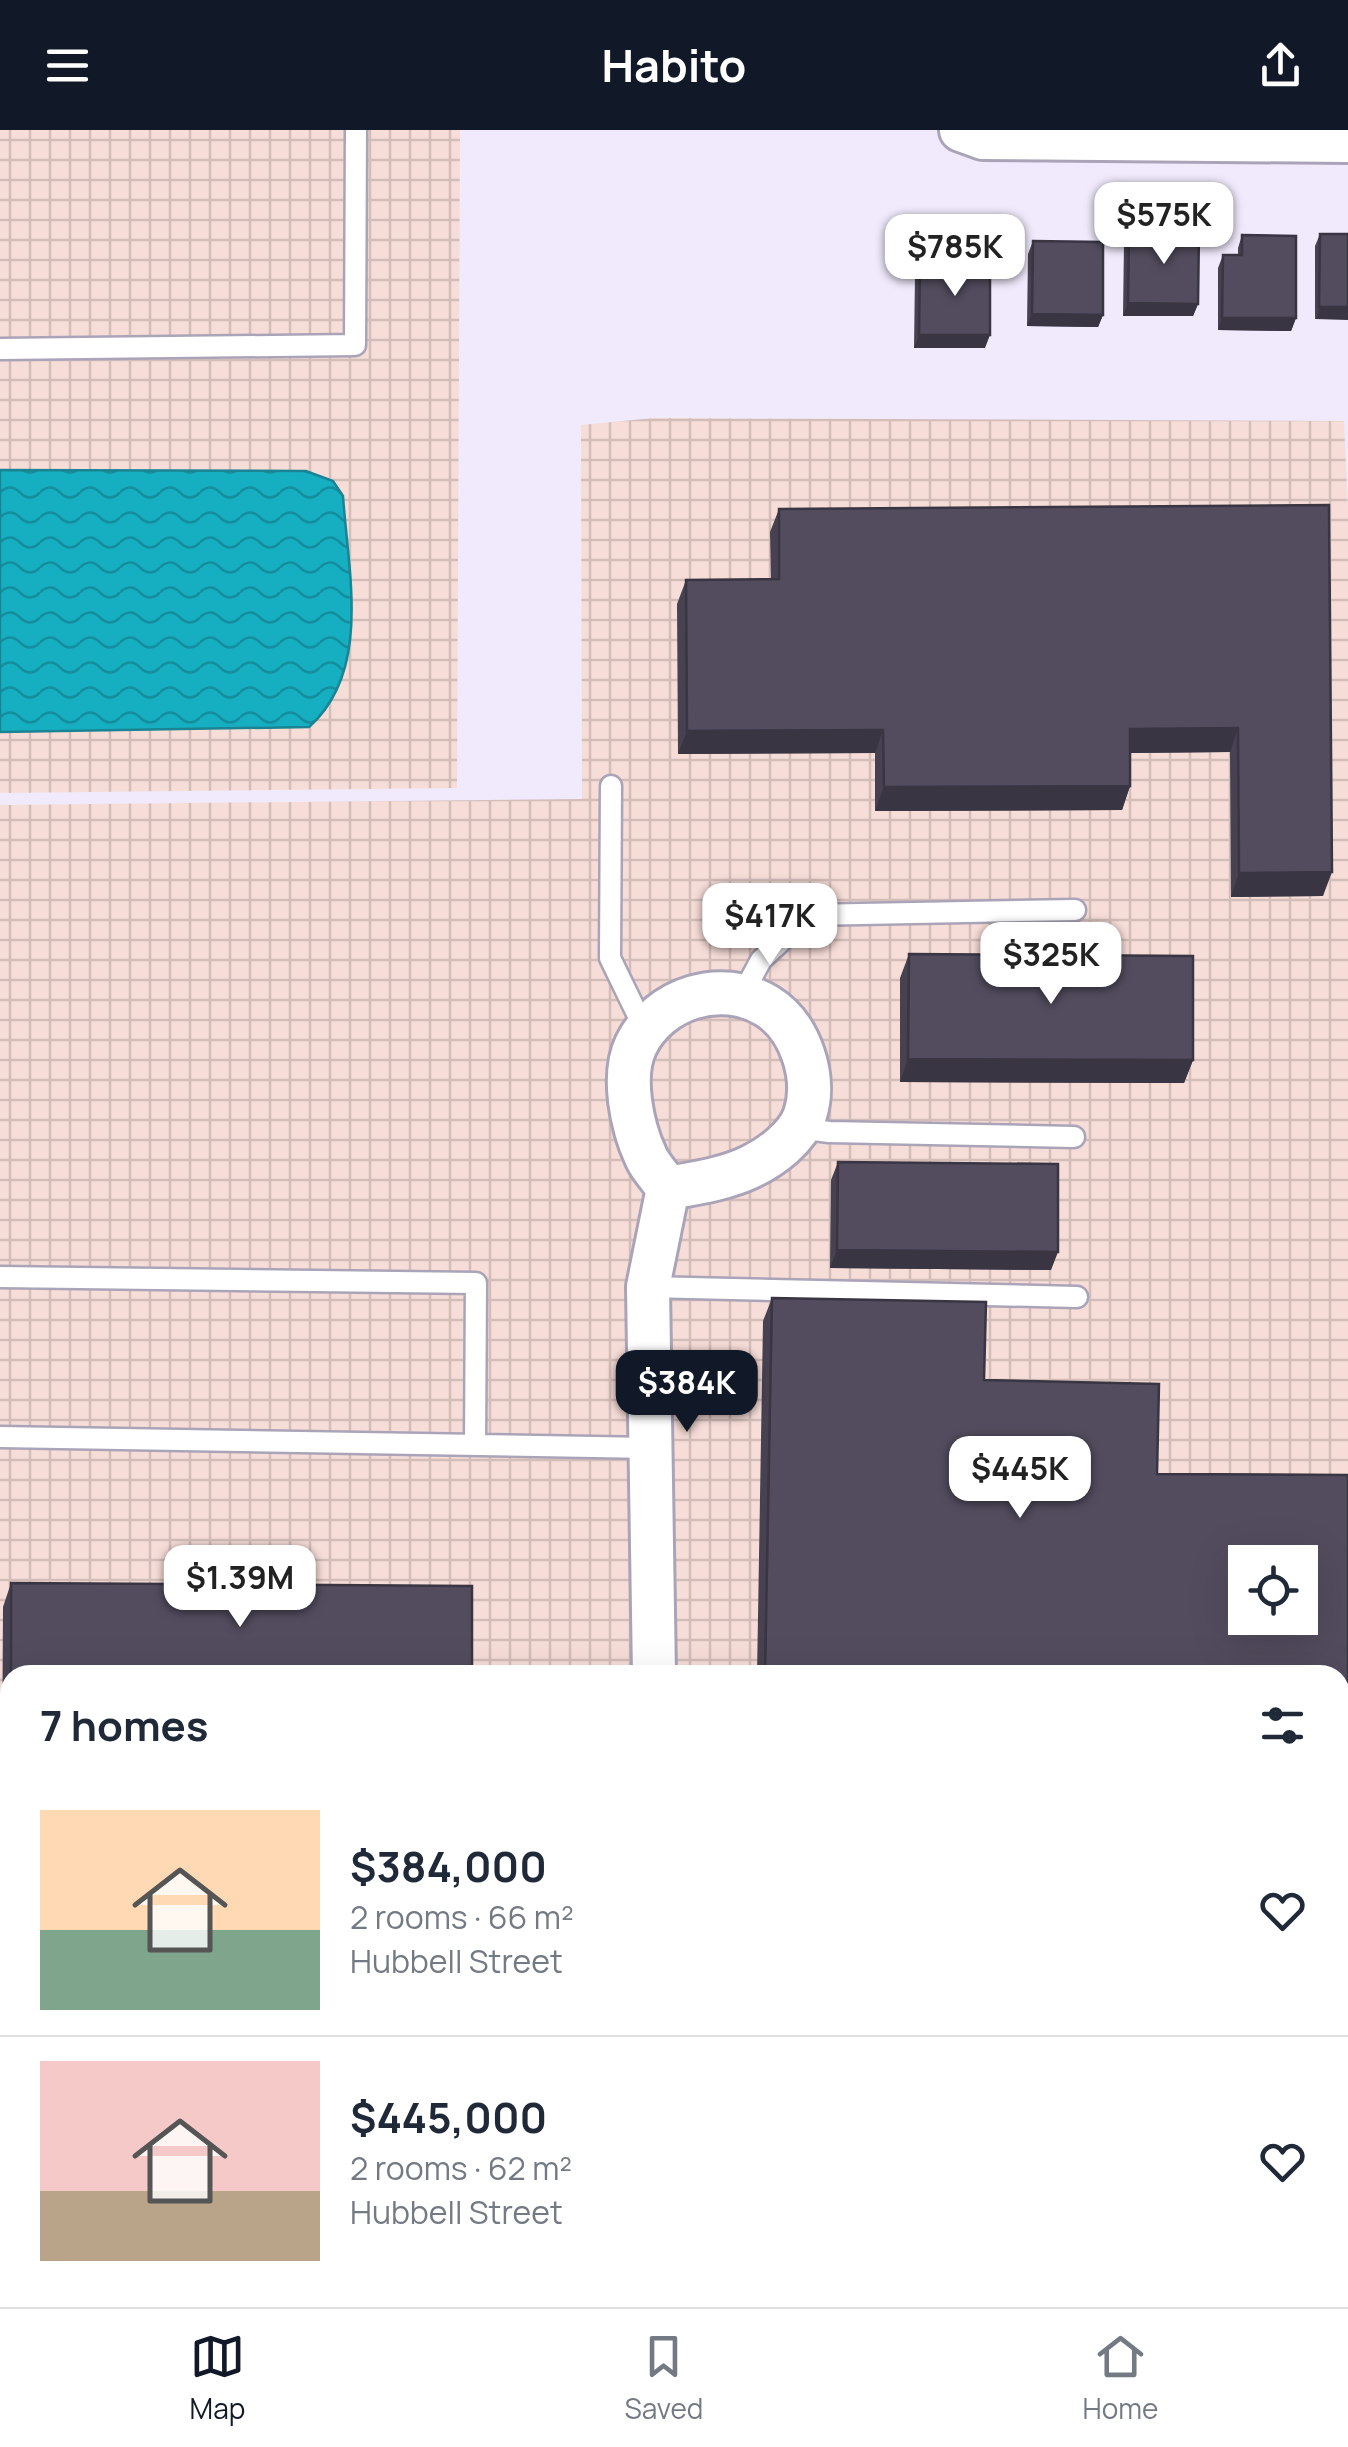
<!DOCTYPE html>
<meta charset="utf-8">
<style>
body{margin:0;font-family:Manrope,sans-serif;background:#f2f2f3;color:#1f2937;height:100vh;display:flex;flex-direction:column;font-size:38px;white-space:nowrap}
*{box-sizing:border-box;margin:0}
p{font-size:32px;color:#747a83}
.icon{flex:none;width:55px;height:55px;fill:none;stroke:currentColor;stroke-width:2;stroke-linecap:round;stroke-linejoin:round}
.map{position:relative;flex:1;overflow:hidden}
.side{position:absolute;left:0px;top:1535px;width:1350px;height:642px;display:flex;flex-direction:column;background:#fff;border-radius:30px 30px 0 0;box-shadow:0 10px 40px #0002}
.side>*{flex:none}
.tools{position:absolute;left:1228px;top:1415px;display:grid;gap:20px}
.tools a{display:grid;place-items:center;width:90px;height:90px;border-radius:0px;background:#fff;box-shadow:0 10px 40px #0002;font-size:50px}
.price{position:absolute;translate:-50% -85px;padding:0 22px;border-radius:20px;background:#fff;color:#222;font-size:32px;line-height:65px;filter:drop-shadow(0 2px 5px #0008)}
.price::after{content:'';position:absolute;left:50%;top:60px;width:30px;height:22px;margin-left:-15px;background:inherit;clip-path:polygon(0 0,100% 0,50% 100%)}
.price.current{background:#111827;color:#fff}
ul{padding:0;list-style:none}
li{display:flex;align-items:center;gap:30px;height:250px;padding:0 40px}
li+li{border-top:2px solid #e0e1e3}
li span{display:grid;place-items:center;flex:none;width:280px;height:200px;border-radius:0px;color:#555}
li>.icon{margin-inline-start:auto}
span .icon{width:120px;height:120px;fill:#fffc;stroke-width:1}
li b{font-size:42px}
h2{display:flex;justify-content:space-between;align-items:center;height:120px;padding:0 40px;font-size:42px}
header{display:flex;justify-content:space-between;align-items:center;height:130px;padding:0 40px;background:#111827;color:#fff;font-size:45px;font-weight:700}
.dock{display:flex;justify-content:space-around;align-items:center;height:140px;border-top:2px solid #e0e1e3;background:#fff;font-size:28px;color:#747a83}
.dock a{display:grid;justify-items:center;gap:5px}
.dock .current{color:#111827}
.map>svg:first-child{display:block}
</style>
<header><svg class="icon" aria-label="menu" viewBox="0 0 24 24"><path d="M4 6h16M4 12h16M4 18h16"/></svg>Habito<svg class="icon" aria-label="share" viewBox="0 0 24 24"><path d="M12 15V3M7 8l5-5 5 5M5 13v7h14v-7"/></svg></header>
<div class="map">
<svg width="1348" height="2177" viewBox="0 0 1348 2177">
<defs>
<pattern id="industrial-grid" width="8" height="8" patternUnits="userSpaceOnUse" patternTransform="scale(2.5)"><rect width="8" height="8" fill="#f7ddd8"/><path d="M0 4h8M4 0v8" fill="none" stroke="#d3bdb9"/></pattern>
<pattern id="water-waves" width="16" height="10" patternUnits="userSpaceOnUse" patternTransform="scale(2.5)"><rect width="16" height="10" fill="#16afc2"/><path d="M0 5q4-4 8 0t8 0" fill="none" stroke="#148e9e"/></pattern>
</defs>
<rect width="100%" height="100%" fill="#f0eafc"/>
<!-- industrial -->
<path fill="url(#industrial-grid)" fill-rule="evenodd" d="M 0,0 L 460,0 L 457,658 L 0,663 Z
M 654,288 L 1344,291 L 1348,380 L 1348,2177 L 0,2177 L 0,675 L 582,669 L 581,295 ZM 1245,1432 L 1300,1432 L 1300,1488 L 1245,1488 ZM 10,1545 L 1340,1545 L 1340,2168 L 10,2168 Z"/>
<!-- water -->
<path fill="url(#water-waves)" stroke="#1a8494" stroke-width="2.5" d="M 0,340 L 306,341 L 333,351 L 343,366 C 348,442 372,541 309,597 L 0,602 Z"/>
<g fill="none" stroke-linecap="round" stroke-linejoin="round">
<!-- lane casing -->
<g stroke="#aba4b9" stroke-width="25">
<path id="lane" d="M 0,219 L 355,215 L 356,0
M 611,656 L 610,828 L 644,898
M 741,867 L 761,830 L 809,785 L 1075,780
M 798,998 L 829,1002 L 1074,1007
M 0,1147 L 476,1153 L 475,1315
M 648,1157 L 1077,1167
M 0,1307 L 651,1318
M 0,2044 L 10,2044
M 513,2177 L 513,2168
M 1143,2177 L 1143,2168"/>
</g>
<!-- street casing -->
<g stroke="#aba4b9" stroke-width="48">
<path id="street" d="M 961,0 L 983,8 L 1348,11
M 654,1545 L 648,1157 L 668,1058 C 661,1048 651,1038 646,1027 C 632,997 621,946 636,915 C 659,868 721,848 767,876 C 801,897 817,948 805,985 C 797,1008 771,1027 750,1037 C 725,1049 696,1053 668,1058
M 663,2168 L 663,2177"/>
</g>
<!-- lane -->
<use href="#lane" stroke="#fff" stroke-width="20"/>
<!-- street -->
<use href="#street" stroke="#fff" stroke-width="42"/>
</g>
<!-- wall -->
<path fill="#474151" d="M 1129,100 L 1198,174 L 1193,186 L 1123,186 L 1124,113 Z
M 1320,104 L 1348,104 L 1315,189 L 1315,116 Z
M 1242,105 L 1296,188 L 1291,201 L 1218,200 L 1218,138 L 1223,125 L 1238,125 L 1238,118 Z
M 1033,111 L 1103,185 L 1098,197 L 1027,196 L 1028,124 Z
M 920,132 L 985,218 L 914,218 L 915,145 Z
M 1329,375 L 1323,766 L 1231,767 L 1230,622 L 1130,623 L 1130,656 L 1122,680 L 875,681 L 875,623 L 678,624 L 677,474 L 686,450 L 771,449 L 770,402 L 779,379 Z
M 909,824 L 1193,930 L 1184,953 L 900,952 L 900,848 Z
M 838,1032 L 1051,1140 L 830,1138 L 831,1050 Z
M 772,1168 L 984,1250 L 1157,1344 L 1348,1345 L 1348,1666 L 1340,1666 L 1340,1545 L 757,1545 L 763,1191 Z
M 11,1453 L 10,1975 L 0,1975 L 3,1477 Z
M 978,2168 L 1123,2168 L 1123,2177 L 978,2177 Z
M 1187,2168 L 1337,2168 L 1337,2177 L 1187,2177 Z"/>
<!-- shaded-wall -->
<path fill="#393542" d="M 1128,173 L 1198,174 L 1193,186 L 1123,186 Z
M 1319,177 L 1348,177 L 1348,190 L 1315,189 Z
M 1032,184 L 1103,185 L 1098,197 L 1027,196 Z
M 1222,188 L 1296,188 L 1291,201 L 1218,200 Z
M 919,205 L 990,205 L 985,218 L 914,218 Z
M 1238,598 L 1230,622 L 1121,623 L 1130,599 Z
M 883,600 L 875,623 L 678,624 L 687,601 Z
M 1130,656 L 1122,680 L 875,681 L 884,657 Z
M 1332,742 L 1323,766 L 1231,767 L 1239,743 Z
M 908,929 L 1193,930 L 1184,953 L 900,952 Z
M 837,1120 L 1058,1122 L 1051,1140 L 830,1138 Z
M 1340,1643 L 1348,1643 L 1348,1666 L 1340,1666 Z
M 8,1952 L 10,1952 L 10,1975 L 0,1975 Z"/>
<!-- building -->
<path fill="#524c5e" stroke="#393542" stroke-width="2.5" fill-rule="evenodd" d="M 1129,100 L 1199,101 L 1198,174 L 1128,173 Z
M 1320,104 L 1348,104 L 1348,177 L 1319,177 Z
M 1242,105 L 1296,106 L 1296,188 L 1222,188 L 1223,125 L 1242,125 Z
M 1033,111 L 1103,112 L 1103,185 L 1032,184 Z
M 920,132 L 990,133 L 990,205 L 919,205 Z
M 1329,375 L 1332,742 L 1239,743 L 1238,598 L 1130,599 L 1130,656 L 884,657 L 883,600 L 687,601 L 686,450 L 779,449 L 779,379 Z
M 909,824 L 1193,826 L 1193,930 L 908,929 Z
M 838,1032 L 1058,1034 L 1058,1122 L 837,1120 Z
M 772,1168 L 986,1172 L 984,1250 L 1159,1254 L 1157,1344 L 1348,1345 L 1348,1643 L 1340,1643 L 1340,1545 L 765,1545 ZM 1245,1432 L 1300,1432 L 1300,1488 L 1245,1488 Z
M 11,1453 L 472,1456 L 472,1545 L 11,1545 Z
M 10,1637 L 10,1952 L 8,1952 Z
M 987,2168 L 1123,2168 L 1123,2177 L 987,2177 Z
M 1195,2168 L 1337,2168 L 1337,2177 L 1195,2177 Z"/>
</svg>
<div class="tools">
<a><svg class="icon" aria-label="locate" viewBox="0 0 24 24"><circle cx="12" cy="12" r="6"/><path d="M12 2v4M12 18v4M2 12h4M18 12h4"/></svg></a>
</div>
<b class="price" style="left:1164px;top:137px">$575K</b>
<b class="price" style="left:955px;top:169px">$785K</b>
<b class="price" style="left:770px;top:838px">$417K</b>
<b class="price" style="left:1051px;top:877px">$325K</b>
<b class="price current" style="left:687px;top:1305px">$384K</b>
<b class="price" style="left:1020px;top:1391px">$445K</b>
<b class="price" style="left:240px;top:1500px">$1.39M</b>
<section class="side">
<h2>7 homes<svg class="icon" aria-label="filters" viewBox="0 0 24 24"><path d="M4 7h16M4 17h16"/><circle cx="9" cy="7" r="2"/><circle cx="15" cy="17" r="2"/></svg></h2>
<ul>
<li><span style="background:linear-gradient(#ffd9b3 60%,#7fa58c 0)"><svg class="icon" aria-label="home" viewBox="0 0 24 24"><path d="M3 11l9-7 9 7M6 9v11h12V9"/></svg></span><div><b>$384,000</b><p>2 rooms · 66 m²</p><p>Hubbell Street</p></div><svg class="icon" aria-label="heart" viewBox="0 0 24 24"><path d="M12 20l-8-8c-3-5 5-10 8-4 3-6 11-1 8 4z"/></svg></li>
<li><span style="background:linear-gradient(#f6c9c9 65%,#b9a48a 0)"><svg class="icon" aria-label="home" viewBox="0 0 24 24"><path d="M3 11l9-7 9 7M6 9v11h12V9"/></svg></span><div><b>$445,000</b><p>2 rooms · 62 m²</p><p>Hubbell Street</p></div><svg class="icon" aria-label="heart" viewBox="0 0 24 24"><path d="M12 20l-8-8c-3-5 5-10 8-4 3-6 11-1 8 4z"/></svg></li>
</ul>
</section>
</div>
<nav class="dock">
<a class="current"><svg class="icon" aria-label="map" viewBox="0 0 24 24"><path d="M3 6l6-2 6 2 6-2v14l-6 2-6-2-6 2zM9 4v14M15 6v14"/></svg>Map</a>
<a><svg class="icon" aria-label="saved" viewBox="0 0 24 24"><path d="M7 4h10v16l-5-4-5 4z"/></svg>Saved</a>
<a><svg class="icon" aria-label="home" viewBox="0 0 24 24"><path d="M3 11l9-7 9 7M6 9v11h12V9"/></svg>Home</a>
</nav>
